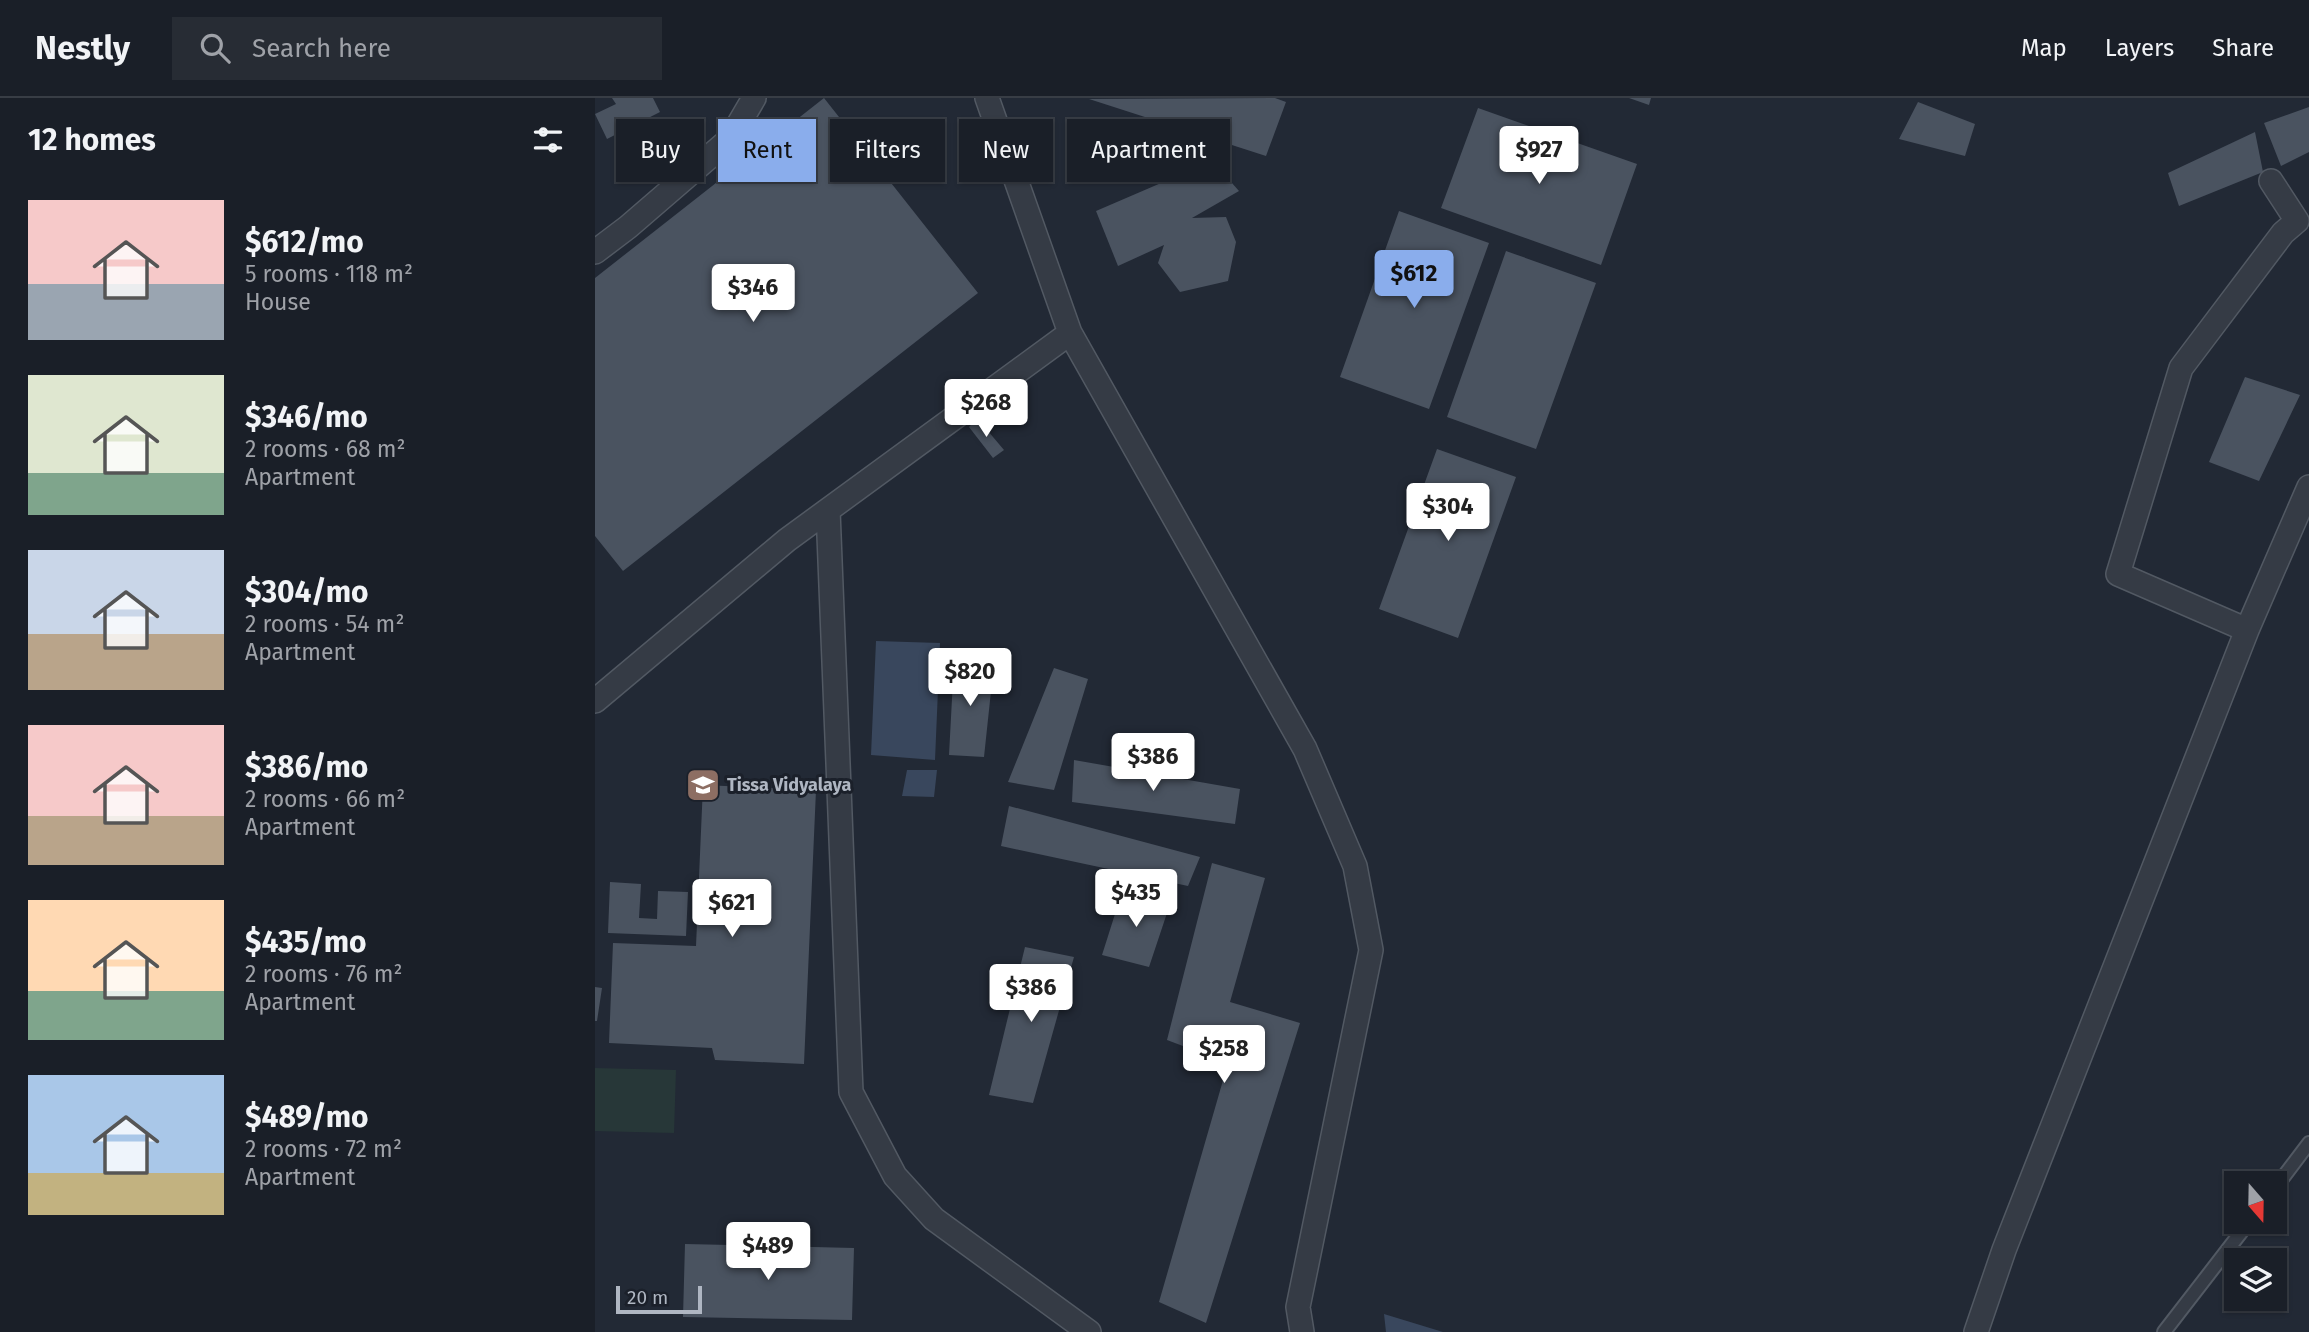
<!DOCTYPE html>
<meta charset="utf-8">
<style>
body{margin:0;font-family:"Fira Sans",sans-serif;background:#272c34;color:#f1f3f6;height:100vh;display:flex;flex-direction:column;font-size:26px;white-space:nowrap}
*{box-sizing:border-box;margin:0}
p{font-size:23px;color:#9fa2a8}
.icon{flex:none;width:38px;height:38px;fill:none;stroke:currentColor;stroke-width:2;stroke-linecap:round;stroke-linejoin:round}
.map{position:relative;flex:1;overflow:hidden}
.sheet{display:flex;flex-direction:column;background:#1a1f28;width:595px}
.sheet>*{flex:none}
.top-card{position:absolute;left:21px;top:21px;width:665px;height:63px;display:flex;gap:14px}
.needle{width:46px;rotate:160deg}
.buttons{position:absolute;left:1629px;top:1073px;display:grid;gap:14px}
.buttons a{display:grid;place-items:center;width:63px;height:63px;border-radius:0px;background:#1a1f28;box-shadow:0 2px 5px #0004,0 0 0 2px #383d45;font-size:35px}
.scale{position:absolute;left:21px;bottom:18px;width:86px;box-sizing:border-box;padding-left:7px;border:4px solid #afb6c2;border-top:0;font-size:19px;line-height:24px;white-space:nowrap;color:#afb6c2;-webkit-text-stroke:5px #1b202a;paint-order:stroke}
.price{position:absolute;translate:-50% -60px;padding:0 16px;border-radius:7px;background:#fff;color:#222;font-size:23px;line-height:46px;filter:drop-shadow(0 2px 4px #0008)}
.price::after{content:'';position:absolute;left:50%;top:42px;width:21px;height:16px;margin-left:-10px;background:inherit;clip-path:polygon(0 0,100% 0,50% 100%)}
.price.on{background:#8aadec;color:#111}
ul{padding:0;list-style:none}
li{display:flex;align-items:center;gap:21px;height:175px;padding:0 28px}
li span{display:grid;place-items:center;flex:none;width:196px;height:140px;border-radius:0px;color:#555}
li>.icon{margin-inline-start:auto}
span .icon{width:84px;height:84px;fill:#fffc;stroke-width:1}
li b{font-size:30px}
h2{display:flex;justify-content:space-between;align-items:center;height:84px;padding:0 28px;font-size:30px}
.tag{padding:0 24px;border-radius:0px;background:#1a1f28;box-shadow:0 2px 5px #0004,0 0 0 2px #383d45;font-size:24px;line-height:63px}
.tag.on{background:#8aadec;color:#111}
header{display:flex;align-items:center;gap:42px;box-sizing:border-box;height:98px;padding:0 35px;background:#1a1f28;border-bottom:2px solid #383d45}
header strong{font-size:33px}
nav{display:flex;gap:38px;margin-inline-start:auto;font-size:24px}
.search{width:490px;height:63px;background:#272c34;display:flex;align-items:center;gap:18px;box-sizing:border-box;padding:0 24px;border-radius:0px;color:#9fa2a8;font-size:26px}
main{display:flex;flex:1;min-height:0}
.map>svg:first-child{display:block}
</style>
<header>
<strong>Nestly</strong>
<div class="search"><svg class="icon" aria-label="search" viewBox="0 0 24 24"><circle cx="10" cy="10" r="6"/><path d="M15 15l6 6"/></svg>Search here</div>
<nav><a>Map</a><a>Layers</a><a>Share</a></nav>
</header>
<main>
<section class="sheet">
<h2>12 homes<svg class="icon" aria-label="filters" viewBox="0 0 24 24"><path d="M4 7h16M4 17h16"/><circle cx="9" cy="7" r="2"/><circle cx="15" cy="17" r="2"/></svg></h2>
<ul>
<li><span style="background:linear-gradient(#f6c9c9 60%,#9aa5b1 0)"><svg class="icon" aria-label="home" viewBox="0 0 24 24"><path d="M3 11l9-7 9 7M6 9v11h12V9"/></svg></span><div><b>$612/mo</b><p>5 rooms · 118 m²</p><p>House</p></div></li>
<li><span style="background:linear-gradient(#dfe7d0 70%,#7fa58c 0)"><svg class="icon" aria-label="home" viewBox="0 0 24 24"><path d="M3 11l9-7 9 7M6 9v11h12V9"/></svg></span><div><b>$346/mo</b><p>2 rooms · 68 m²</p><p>Apartment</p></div></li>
<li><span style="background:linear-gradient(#c9d6e8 60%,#b9a48a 0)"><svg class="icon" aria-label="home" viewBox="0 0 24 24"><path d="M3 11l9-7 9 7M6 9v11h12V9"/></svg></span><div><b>$304/mo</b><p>2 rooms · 54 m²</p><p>Apartment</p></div></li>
<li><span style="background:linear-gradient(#f6c9c9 65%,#b9a48a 0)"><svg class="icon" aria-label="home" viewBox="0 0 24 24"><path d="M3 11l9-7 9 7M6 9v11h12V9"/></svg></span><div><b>$386/mo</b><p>2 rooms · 66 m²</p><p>Apartment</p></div></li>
<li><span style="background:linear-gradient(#ffd9b3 65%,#7fa58c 0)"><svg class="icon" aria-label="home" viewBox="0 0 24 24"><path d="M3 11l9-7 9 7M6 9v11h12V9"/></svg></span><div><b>$435/mo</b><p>2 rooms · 76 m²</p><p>Apartment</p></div></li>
<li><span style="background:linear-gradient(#a9c7e8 70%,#c2b280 0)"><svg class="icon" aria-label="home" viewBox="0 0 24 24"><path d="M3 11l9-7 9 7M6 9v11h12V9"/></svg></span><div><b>$489/mo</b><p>2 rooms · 72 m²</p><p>Apartment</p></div></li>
</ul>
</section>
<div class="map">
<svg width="1714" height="1234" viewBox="0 0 1714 1234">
<rect width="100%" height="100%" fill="#222935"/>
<!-- green -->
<path fill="#273738" d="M 0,970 L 81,972 L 79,1035 L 0,1033 Z"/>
<!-- water -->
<path fill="#39475d" d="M 281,543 L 345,545 L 340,662 L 276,657 Z
M 312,672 L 342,672 L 339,699 L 307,698 Z
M 789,1216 L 848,1234 L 791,1234 Z"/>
<!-- building -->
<path fill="#4a5360" d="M 17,0 L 58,0 L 65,14 L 12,41 L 0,16 L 21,6 Z
M 229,0 L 383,195 L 28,473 L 0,438 L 0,180 Z
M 680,0 L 691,4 L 671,58 L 494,1 Z
M 1034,0 L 1056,0 L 1054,7 Z
M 1323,4 L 1380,26 L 1370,58 L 1304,41 Z
M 1714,9 L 1714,54 L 1686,68 L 1669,25 Z
M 883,10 L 1042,66 L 1006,167 L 846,110 Z
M 1660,34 L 1668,74 L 1584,108 L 1573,75 Z
M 614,59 L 644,93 L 597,120 L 631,119 L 641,144 L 633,183 L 585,194 L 563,165 L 569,147 L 523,168 L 501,113 L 573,82 Z
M 804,113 L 894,145 L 834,311 L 745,279 Z
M 911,153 L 1001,185 L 941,351 L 852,319 Z
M 1650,279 L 1705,297 L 1664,383 L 1614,364 Z
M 382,320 L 409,352 L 398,360 L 374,329 Z
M 842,351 L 921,379 L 863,540 L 784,511 Z
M 359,563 L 399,565 L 389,659 L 354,657 Z
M 459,570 L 493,581 L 459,692 L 413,684 Z
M 479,662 L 645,691 L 640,726 L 477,704 Z
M 108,687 L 221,692 L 209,966 L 120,962 L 117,950 L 14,945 L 18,845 L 101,848 Z
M 414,708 L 605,759 L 593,788 L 406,748 Z
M 617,765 L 670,780 L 635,904 L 705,925 L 611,1225 L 564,1204 L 633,965 L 572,942 Z
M 15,784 L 46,786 L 44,820 L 62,821 L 63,793 L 93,794 L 91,838 L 13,835 Z
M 527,794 L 576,803 L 554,869 L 507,857 Z
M 430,849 L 479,859 L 438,1005 L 394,997 Z
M 0,889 L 7,890 L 2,923 L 0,923 Z
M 90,1146 L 259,1150 L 257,1222 L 88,1219 Z"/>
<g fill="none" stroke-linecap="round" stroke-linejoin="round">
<!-- lane casing -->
<g stroke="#525963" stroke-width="16">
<path id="lane" d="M 1680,1090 L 1714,1045
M 1569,1234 L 1654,1124"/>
</g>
<!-- street casing -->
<g stroke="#525963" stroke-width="26">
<path id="street" d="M 0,154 L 33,129 L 135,41 L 159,0
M 475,235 L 710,651 L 760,768 L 776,852 L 703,1209 L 707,1234
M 233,412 L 256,994 L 300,1078 L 339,1121 L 494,1234
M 1652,532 L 1523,476 L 1586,270 L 1688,135 L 1702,123 L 1676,83
M 0,603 L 192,442 L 475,235 L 392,0
M 1381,1234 L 1409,1152 L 1652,532 L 1714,389"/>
</g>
<!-- lane -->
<use href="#lane" stroke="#353b45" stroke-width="12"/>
<!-- street -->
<use href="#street" stroke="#353b45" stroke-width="23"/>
</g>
<!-- icons -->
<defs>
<g id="school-square" transform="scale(1.75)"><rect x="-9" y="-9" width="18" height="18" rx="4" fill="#8d6e63" stroke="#1b202a"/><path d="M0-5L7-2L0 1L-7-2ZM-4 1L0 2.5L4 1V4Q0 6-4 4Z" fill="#fff"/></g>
</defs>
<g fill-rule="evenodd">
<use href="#school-square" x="108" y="687"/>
</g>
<g text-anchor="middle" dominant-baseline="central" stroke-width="6" stroke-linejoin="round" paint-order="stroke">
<!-- poi labels -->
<g font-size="18" font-weight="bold" fill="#afb6c2" stroke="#1b202a" text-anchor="start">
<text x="132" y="687">Tissa Vidyalaya</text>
</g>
</g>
</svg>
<div class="buttons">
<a><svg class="needle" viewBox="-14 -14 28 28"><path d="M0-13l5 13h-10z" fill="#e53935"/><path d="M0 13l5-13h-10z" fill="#9fa2a8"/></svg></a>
<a><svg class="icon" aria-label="layers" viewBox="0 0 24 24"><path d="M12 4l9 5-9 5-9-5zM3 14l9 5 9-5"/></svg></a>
</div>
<div class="scale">20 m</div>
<b class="price" style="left:944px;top:88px">$927</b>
<b class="price on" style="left:819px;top:212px">$612</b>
<b class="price" style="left:158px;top:226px">$346</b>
<b class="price" style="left:391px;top:341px">$268</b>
<b class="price" style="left:853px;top:445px">$304</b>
<b class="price" style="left:375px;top:610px">$820</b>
<b class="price" style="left:558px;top:695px">$386</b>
<b class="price" style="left:541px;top:831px">$435</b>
<b class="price" style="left:137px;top:841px">$621</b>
<b class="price" style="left:436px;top:926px">$386</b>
<b class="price" style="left:629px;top:987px">$258</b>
<b class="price" style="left:173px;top:1184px">$489</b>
<div class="top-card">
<a class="tag">Buy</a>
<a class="tag on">Rent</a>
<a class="tag">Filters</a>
<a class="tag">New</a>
<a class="tag">Apartment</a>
</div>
</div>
</main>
